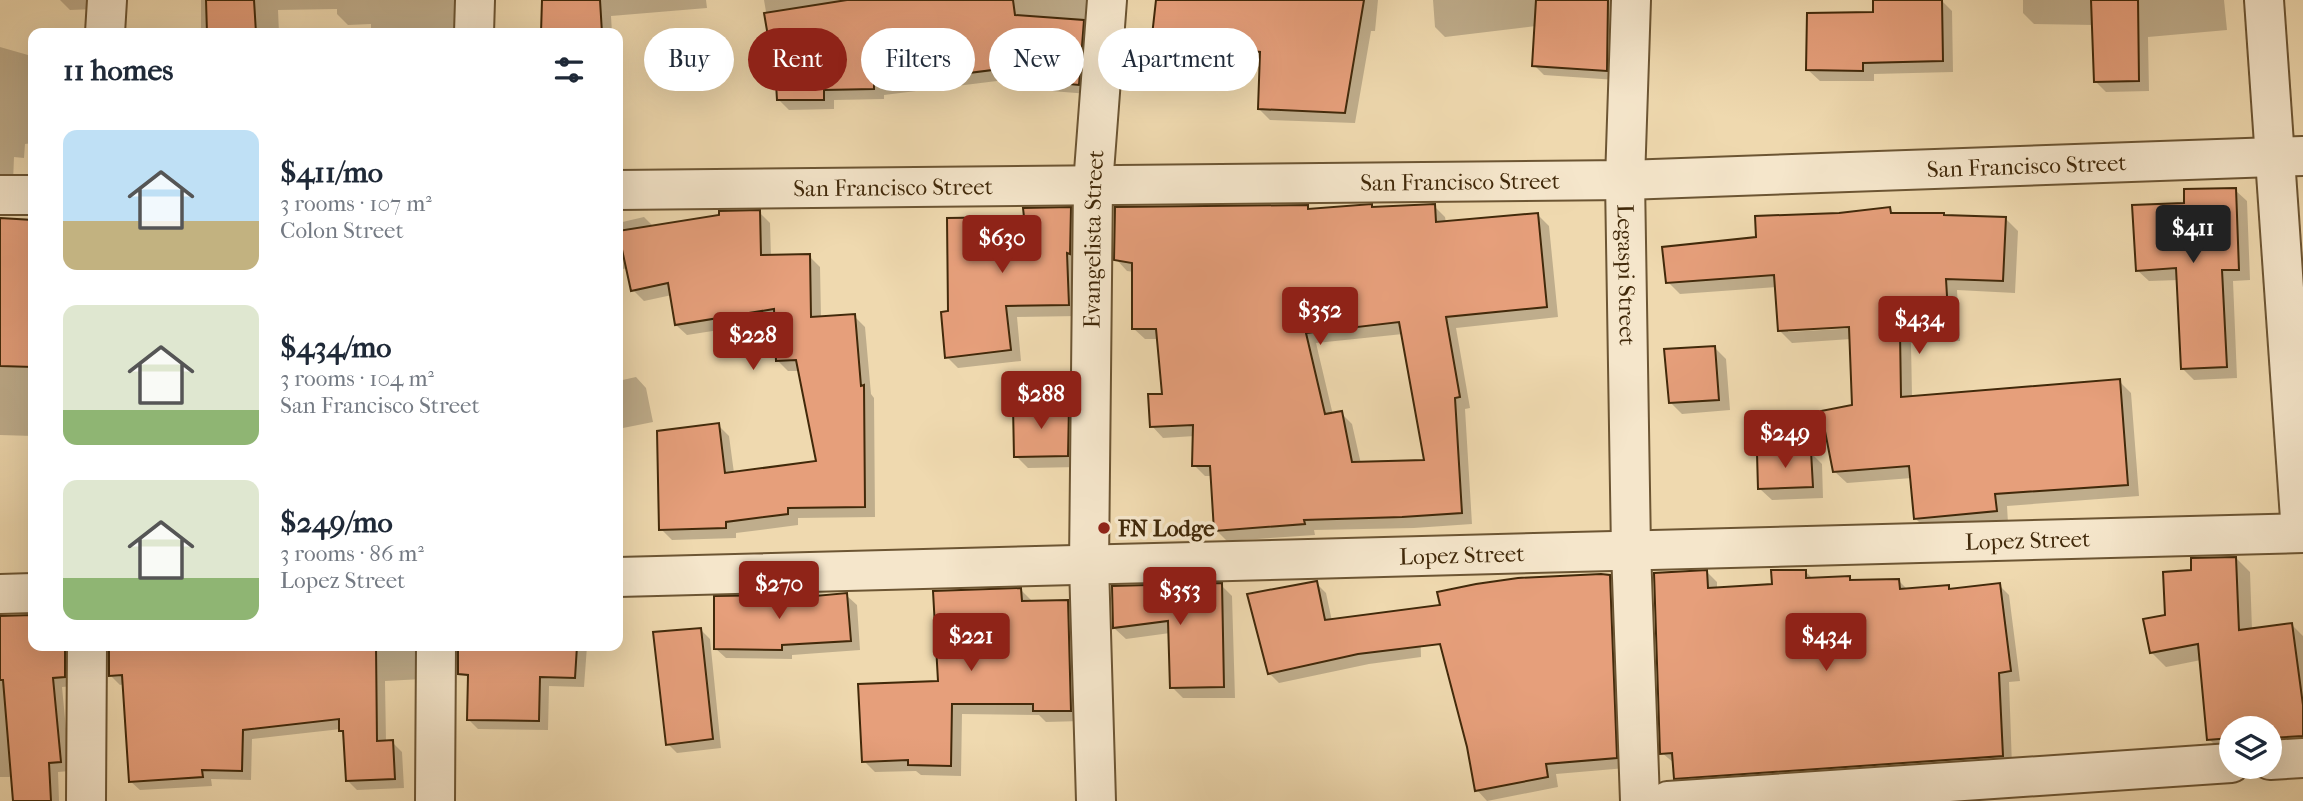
<!DOCTYPE html>
<meta charset="utf-8">
<style>
body{margin:0;font-family:"IM FELL French Canon",serif;background:#f6f6f7;color:#1f2937;height:100vh;display:flex;flex-direction:column;font-size:26px;white-space:nowrap}
*{box-sizing:border-box;margin:0}
p{font-size:23px;color:#747a83}
.icon{flex:none;width:38px;height:38px;fill:none;stroke:currentColor;stroke-width:2;stroke-linecap:round;stroke-linejoin:round}
.map{position:relative;flex:1;overflow:hidden}
.panel{position:absolute;left:28px;top:28px;width:595px;height:623px;display:flex;flex-direction:column;background:#fff;border-radius:14px;box-shadow:0 7px 28px #0002}
.panel>*{flex:none}
.banner{position:absolute;left:644px;top:28px;width:665px;height:63px;display:flex;gap:14px}
.tools{position:absolute;left:2219px;top:716px;display:grid;gap:14px}
.tools a{display:grid;place-items:center;width:63px;height:63px;border-radius:50%;background:#fff;box-shadow:0 7px 28px #0002;font-size:35px}
.price{position:absolute;translate:-50% -60px;padding:0 16px;border-radius:7px;background:#8f2418;color:#fff;font-size:23px;line-height:46px;filter:drop-shadow(0 2px 4px #0008)}
.price::after{content:'';position:absolute;left:50%;top:42px;width:21px;height:16px;margin-left:-10px;background:inherit;clip-path:polygon(0 0,100% 0,50% 100%)}
.price.current{background:#222;color:#fff}
ul{padding:0;list-style:none}
li{display:flex;align-items:center;gap:21px;height:175px;padding:0 35px}
li span{display:grid;place-items:center;flex:none;width:196px;height:140px;border-radius:14px;color:#555}
li>.icon{margin-inline-start:auto}
span .icon{width:84px;height:84px;fill:#fffc;stroke-width:1}
li b{font-size:30px}
h2{display:flex;justify-content:space-between;align-items:center;height:84px;padding:0 35px;font-size:30px}
.pill{padding:0 24px;border-radius:32px;background:#fff;box-shadow:0 7px 28px #0002;font-size:24px;line-height:63px}
.pill.current{background:#8f2418;color:#fff}
.map>svg:first-child{display:block}
</style>
<div class="map">
<svg width="2303" height="801" viewBox="0 0 2303 801">
<rect width="100%" height="100%" fill="#efd9af"/>
<filter id="stains"><feTurbulence type="fractalNoise" baseFrequency=".00286" numOctaves="4"/><feColorMatrix values="0 0 0 0 .2 0 0 0 0 .09 0 0 0 0 .02 0 0 0 .5 -.17"/></filter>
<radialGradient id="worn" r=".72"><stop offset=".6" stop-color="#630" stop-opacity="0"/><stop offset="1" stop-color="#630" stop-opacity=".3"/></radialGradient>
<!-- shadow -->
<path fill="#0003" fill-rule="evenodd" d="M 60,0 L 98,0 L 95,9 L 70,10 Z
M 201,0 L 466,0 L 462,33 L 371,33 L 371,24 L 348,25 L 337,14 L 337,9 L 278,10 L 279,33 L 201,33 Z
M 544,0 L 706,0 L 707,8 L 611,16 L 612,33 L 543,33 Z
M 764,0 L 1094,0 L 1089,94 L 1013,88 L 1005,80 L 884,95 L 884,99 L 834,100 L 834,109 L 789,110 L 778,99 L 778,83 Z
M 1158,0 L 1378,0 L 1375,31 L 1371,31 L 1355,123 L 1270,120 L 1259,109 L 1261,61 L 1203,55 L 1202,69 L 1163,65 L 1152,54 Z
M 1433,0 L 1617,0 L 1616,80 L 1544,75 L 1534,65 L 1536,26 L 1445,37 L 1435,27 Z
M 1925,0 L 1941,0 L 1952,11 L 1953,72 L 1874,74 L 1874,81 L 1820,81 L 1808,70 L 1875,14 Z
M 2023,0 L 2224,0 L 2227,30 L 2148,37 L 2149,91 L 2106,92 L 2095,81 L 2094,25 L 2034,24 L 2023,13 Z
M 0,47 L 28,55 L 33,61 L 33,143 L 25,144 L 24,158 L 14,157 L 13,183 L 0,185 Z
M 2235,190 L 2247,201 L 2250,280 L 2233,281 L 2237,378 L 2194,380 L 2183,369 L 2179,280 L 2149,281 L 2137,270 L 2186,204 Z
M 1434,206 L 1445,217 L 1446,223 L 1538,215 L 1549,226 L 1558,317 L 1456,328 L 1470,408 L 1465,409 L 1472,524 L 1414,528 L 1314,530 L 1315,535 L 1227,541 L 1216,530 L 1213,476 L 1205,476 L 1194,465 L 1195,436 L 1163,438 L 1152,426 L 1164,395 L 1159,339 L 1145,339 L 1133,328 L 1134,272 L 1127,271 L 1116,259 L 1307,207 L 1311,210 ZM 1403,334 L 1426,461 L 1361,464 L 1352,424 L 1341,413 L 1333,415 L 1316,343 Z
M 1070,209 L 1082,220 L 1079,316 L 1017,317 L 1021,361 L 958,368 L 947,357 L 950,313 L 1025,219 Z
M 1889,209 L 1895,215 L 2006,219 L 2018,231 L 2015,293 L 1957,290 L 1960,341 L 1911,343 L 1912,397 L 2119,381 L 2131,393 L 2139,496 L 2007,506 L 2008,523 L 1927,530 L 1915,518 L 1912,478 L 1847,483 L 1834,471 L 1854,406 L 1851,339 L 1792,343 L 1780,331 L 1777,287 L 1680,294 L 1668,282 L 1757,239 L 1839,215 ZM 1858,324 L 1858,328 L 1788,332 L 1788,329 Z
M 759,212 L 770,223 L 771,257 L 809,256 L 820,267 L 821,318 L 854,316 L 865,327 L 871,394 L 874,398 L 875,517 L 798,518 L 798,525 L 736,533 L 736,538 L 672,540 L 661,529 L 718,425 L 729,436 L 734,473 L 818,462 L 800,371 L 788,371 L 777,360 L 776,321 L 687,335 L 676,325 L 672,295 L 644,301 L 633,290 L 628,268 L 618,270 L 618,223 L 644,217 L 654,227 Z
M 0,220 L 33,221 L 33,436 L 0,435 Z
M 1715,348 L 1726,359 L 1730,410 L 1682,414 L 1671,403 Z
M 636,377 L 646,388 L 653,422 L 618,429 L 618,381 Z
M 1068,407 L 1079,419 L 1079,467 L 1028,468 L 1016,456 Z
M 1811,453 L 1822,464 L 1823,498 L 1772,500 L 1760,489 Z
M 2236,558 L 2250,572 L 2252,630 L 2292,625 L 2303,636 L 2303,751 L 2270,758 L 2270,728 L 2231,728 L 2231,752 L 2223,753 L 2209,739 L 2201,660 L 2166,667 L 2152,653 L 2167,616 L 2193,572 Z
M 1805,571 L 1813,579 L 1849,577 L 1854,582 L 1899,581 L 1908,590 L 1948,587 L 1952,591 L 1999,585 L 2009,595 L 2020,681 L 2009,682 L 2012,766 L 1686,788 L 1675,778 L 1674,763 L 1662,753 L 1707,572 L 1717,582 L 1717,589 L 1773,586 Z
M 1609,577 L 1620,587 L 1626,768 L 1556,774 L 1558,787 L 1487,801 L 1477,790 Z
M 1316,583 L 1326,593 L 1332,621 L 1420,621 L 1421,657 L 1369,664 L 1279,683 L 1269,673 Z
M 1221,585 L 1232,596 L 1235,698 L 1183,698 L 1172,687 L 1170,633 L 1126,639 L 1114,628 Z
M 1021,590 L 1032,601 L 1067,602 L 1078,612 L 1082,721 L 1046,722 L 1039,715 L 962,714 L 961,776 L 921,775 L 916,771 L 875,772 L 864,761 L 940,683 Z
M 846,595 L 857,605 L 860,650 L 792,655 L 792,659 L 726,658 L 715,648 L 782,596 L 786,600 Z
M 0,617 L 33,617 L 33,646 L 77,646 L 74,686 L 62,687 L 70,771 L 58,772 L 59,801 L 14,801 L 13,777 L 0,777 Z
M 701,630 L 710,639 L 721,748 L 677,753 L 668,744 Z
M 111,646 L 426,646 L 423,679 L 385,681 L 386,742 L 392,742 L 402,752 L 404,788 L 357,790 L 347,780 L 345,735 L 341,729 L 252,739 L 251,780 L 211,779 L 212,786 L 140,790 L 130,781 L 125,684 L 120,685 L 110,675 Z
M 460,646 L 587,646 L 584,687 L 549,686 L 548,730 L 478,729 L 469,720 L 469,678 L 459,668 Z"/>
<!-- building -->
<path fill="#e69f7b" stroke="#41290a" stroke-width="2" fill-rule="evenodd" d="M 206,0 L 254,0 L 256,33 L 207,33 Z
M 542,0 L 600,0 L 602,33 L 541,33 Z
M 847,0 L 1013,0 L 1015,15 L 1084,20 L 1079,85 L 1001,78 L 1001,69 L 874,85 L 874,89 L 824,90 L 824,100 L 777,100 L 776,83 L 764,13 Z
M 1156,0 L 1364,0 L 1345,113 L 1258,109 L 1260,52 L 1193,45 L 1191,59 L 1150,54 Z
M 1536,0 L 1608,0 L 1607,71 L 1532,66 Z
M 1873,0 L 1942,0 L 1943,61 L 1863,63 L 1863,71 L 1806,70 L 1807,13 L 1873,12 Z
M 2091,0 L 2138,0 L 2139,81 L 2094,82 Z
M 2236,188 L 2239,270 L 2222,270 L 2227,367 L 2181,369 L 2176,268 L 2136,271 L 2132,205 L 2184,203 L 2184,189 Z
M 1372,204 L 1372,207 L 1435,204 L 1436,222 L 1538,213 L 1547,307 L 1446,317 L 1460,397 L 1455,398 L 1462,513 L 1402,517 L 1304,520 L 1305,524 L 1214,531 L 1210,466 L 1192,466 L 1193,425 L 1150,427 L 1148,394 L 1162,394 L 1156,329 L 1132,329 L 1132,263 L 1114,260 L 1115,207 L 1308,205 L 1308,209 ZM 1399,322 L 1424,460 L 1352,462 L 1342,411 L 1325,414 L 1306,333 Z
M 1071,207 L 1070,254 L 1067,253 L 1069,305 L 1006,306 L 1011,350 L 945,358 L 941,312 L 948,311 L 947,218 L 1024,217 L 1023,208 Z
M 1890,207 L 1891,213 L 1944,213 L 1944,215 L 2006,217 L 2003,281 L 1946,279 L 1949,330 L 1900,332 L 1901,397 L 2120,379 L 2128,485 L 1995,494 L 1997,511 L 1914,519 L 1909,466 L 1833,472 L 1821,411 L 1852,405 L 1849,327 L 1778,331 L 1774,275 L 1666,283 L 1662,247 L 1756,237 L 1755,216 L 1839,213 Z
M 760,210 L 761,255 L 810,254 L 811,317 L 855,314 L 861,386 L 864,385 L 865,507 L 788,508 L 788,514 L 726,522 L 726,528 L 659,530 L 657,431 L 719,423 L 725,473 L 816,461 L 796,360 L 776,361 L 774,309 L 675,325 L 668,283 L 631,291 L 618,231 L 719,215 L 719,211 Z
M 0,218 L 33,220 L 33,367 L 0,366 Z
M 1715,346 L 1719,400 L 1669,403 L 1664,349 Z
M 1069,405 L 1068,456 L 1014,457 L 1013,406 Z
M 1811,451 L 1813,487 L 1758,489 L 1757,453 Z
M 2236,557 L 2239,630 L 2292,623 L 2303,705 L 2303,736 L 2270,738 L 2270,728 L 2231,728 L 2231,738 L 2207,740 L 2198,644 L 2150,653 L 2143,619 L 2165,615 L 2163,572 L 2191,570 L 2191,558 Z
M 1707,570 L 1708,588 L 1772,584 L 1771,570 L 1806,570 L 1806,578 L 1850,576 L 1850,580 L 1899,579 L 1900,589 L 1949,585 L 1949,589 L 2000,583 L 2011,671 L 1999,673 L 2003,756 L 1674,779 L 1672,753 L 1660,754 L 1654,573 Z
M 1601,574 L 1610,575 L 1617,758 L 1546,764 L 1548,777 L 1475,791 L 1467,747 L 1440,644 L 1358,654 L 1268,674 L 1247,594 L 1317,581 L 1325,620 L 1440,605 L 1437,592 L 1476,584 L 1518,578 Z
M 1222,583 L 1224,687 L 1170,688 L 1168,621 L 1113,628 L 1112,586 Z
M 1021,588 L 1022,601 L 1068,600 L 1071,711 L 1033,711 L 1033,704 L 952,704 L 951,766 L 908,765 L 908,760 L 862,762 L 858,684 L 938,681 L 933,591 Z
M 847,593 L 851,641 L 782,645 L 782,650 L 714,649 L 714,596 L 783,595 L 783,599 Z
M 33,615 L 33,646 L 65,646 L 65,677 L 53,678 L 61,762 L 49,763 L 51,801 L 13,801 L 3,680 L 0,680 L 0,616 Z
M 701,628 L 713,739 L 666,745 L 653,632 Z
M 109,646 L 376,646 L 377,741 L 393,740 L 395,779 L 346,781 L 343,731 L 339,731 L 339,719 L 243,730 L 242,771 L 202,770 L 203,777 L 129,782 L 122,675 L 109,676 Z
M 458,646 L 577,646 L 575,678 L 540,677 L 539,721 L 467,720 L 468,675 L 458,674 Z"/>
<g fill="none" stroke-linecap="round" stroke-linejoin="round">
<!-- minor casing -->
<g stroke="#6c5533" stroke-width="42">
<g id="minor">
<path id="s1" d="M 1631,0 L 1625,180 L 1631,550 L 1640,801"/>
<path d="M 2264,0 L 2301,533"/>
<path d="M 105,33 L 107,0"/>
<path d="M 474,33 L 475,0"/>
<path id="s2" d="M 618,190 L 1625,180 L 2303,156"/>
<path d="M 0,195 L 33,195"/>
<path id="s3" d="M 618,577 L 2303,533"/>
<path d="M 0,594 L 33,593"/>
<path d="M 2270,760 L 2303,758"/>
<path d="M 86,801 L 87,646"/>
<path d="M 435,801 L 436,646"/>
<path id="s4" d="M 1096,801 L 1089,565 L 1093,185 L 1107,0"/>
<path d="M 1668,801 L 2231,763"/>
</g>
</g>
<!-- minor -->
<use href="#minor" stroke="#f5e6cb" stroke-width="38"/>
</g>
<!-- markers -->
<circle fill="#8f2418" stroke="#f5e6cb" stroke-width="2.5" cx="1104" cy="528" r="7"/>
<g text-anchor="middle" dominant-baseline="central" stroke-width="7" stroke-linejoin="round" paint-order="stroke">
<!-- street labels -->
<g font-size="23" fill="#41290a" stroke="#f5e6cb">
<text stroke="none"><textPath href="#s2" startOffset="1409">San Francisco Street</textPath></text>
<text stroke="none"><textPath href="#s2" startOffset="842">San Francisco Street</textPath></text>
<text stroke="none"><textPath href="#s2" startOffset="275">San Francisco Street</textPath></text>
<text stroke="none"><textPath href="#s4" startOffset="562">Evangelista Street</textPath></text>
<text stroke="none"><textPath href="#s1" startOffset="275">Legaspi Street</textPath></text>
<text stroke="none"><textPath href="#s3" startOffset="1410">Lopez Street</textPath></text>
<text stroke="none"><textPath href="#s3" startOffset="844">Lopez Street</textPath></text>
</g>
<!-- poi labels -->
<g font-size="23" font-weight="bold" fill="#41290a" stroke="#f5e6cb" text-anchor="start">
<text x="1118" y="528">FN Lodge</text>
</g>
</g>
<rect width="100%" height="100%" filter="url(#stains)"/>
<rect width="100%" height="100%" fill="url(#worn)"/>
</svg>
<div class="tools">
<a><svg class="icon" aria-label="layers" viewBox="0 0 24 24"><path d="M12 4l9 5-9 5-9-5zM3 14l9 5 9-5"/></svg></a>
</div>
<b class="price current" style="left:2193px;top:265px">$411</b>
<b class="price" style="left:1002px;top:275px">$630</b>
<b class="price" style="left:1320px;top:347px">$352</b>
<b class="price" style="left:1919px;top:356px">$434</b>
<b class="price" style="left:753px;top:372px">$228</b>
<b class="price" style="left:1041px;top:431px">$288</b>
<b class="price" style="left:1785px;top:470px">$249</b>
<b class="price" style="left:779px;top:621px">$270</b>
<b class="price" style="left:1180px;top:627px">$353</b>
<b class="price" style="left:971px;top:673px">$221</b>
<b class="price" style="left:1826px;top:673px">$434</b>
<div class="banner">
<a class="pill">Buy</a>
<a class="pill current">Rent</a>
<a class="pill">Filters</a>
<a class="pill">New</a>
<a class="pill">Apartment</a>
</div>
<section class="panel">
<h2>11 homes<svg class="icon" aria-label="filters" viewBox="0 0 24 24"><path d="M4 7h16M4 17h16"/><circle cx="9" cy="7" r="2"/><circle cx="15" cy="17" r="2"/></svg></h2>
<ul>
<li><span style="background:linear-gradient(#bfe0f5 65%,#c2b280 0)"><svg class="icon" aria-label="home" viewBox="0 0 24 24"><path d="M3 11l9-7 9 7M6 9v11h12V9"/></svg></span><div><b>$411/mo</b><p>3 rooms · 107 m²</p><p>Colon Street</p></div></li>
<li><span style="background:linear-gradient(#dfe7d0 75%,#8fb573 0)"><svg class="icon" aria-label="home" viewBox="0 0 24 24"><path d="M3 11l9-7 9 7M6 9v11h12V9"/></svg></span><div><b>$434/mo</b><p>3 rooms · 104 m²</p><p>San Francisco Street</p></div></li>
<li><span style="background:linear-gradient(#dfe7d0 70%,#8fb573 0)"><svg class="icon" aria-label="home" viewBox="0 0 24 24"><path d="M3 11l9-7 9 7M6 9v11h12V9"/></svg></span><div><b>$249/mo</b><p>3 rooms · 86 m²</p><p>Lopez Street</p></div></li>
</ul>
</section>
</div>
